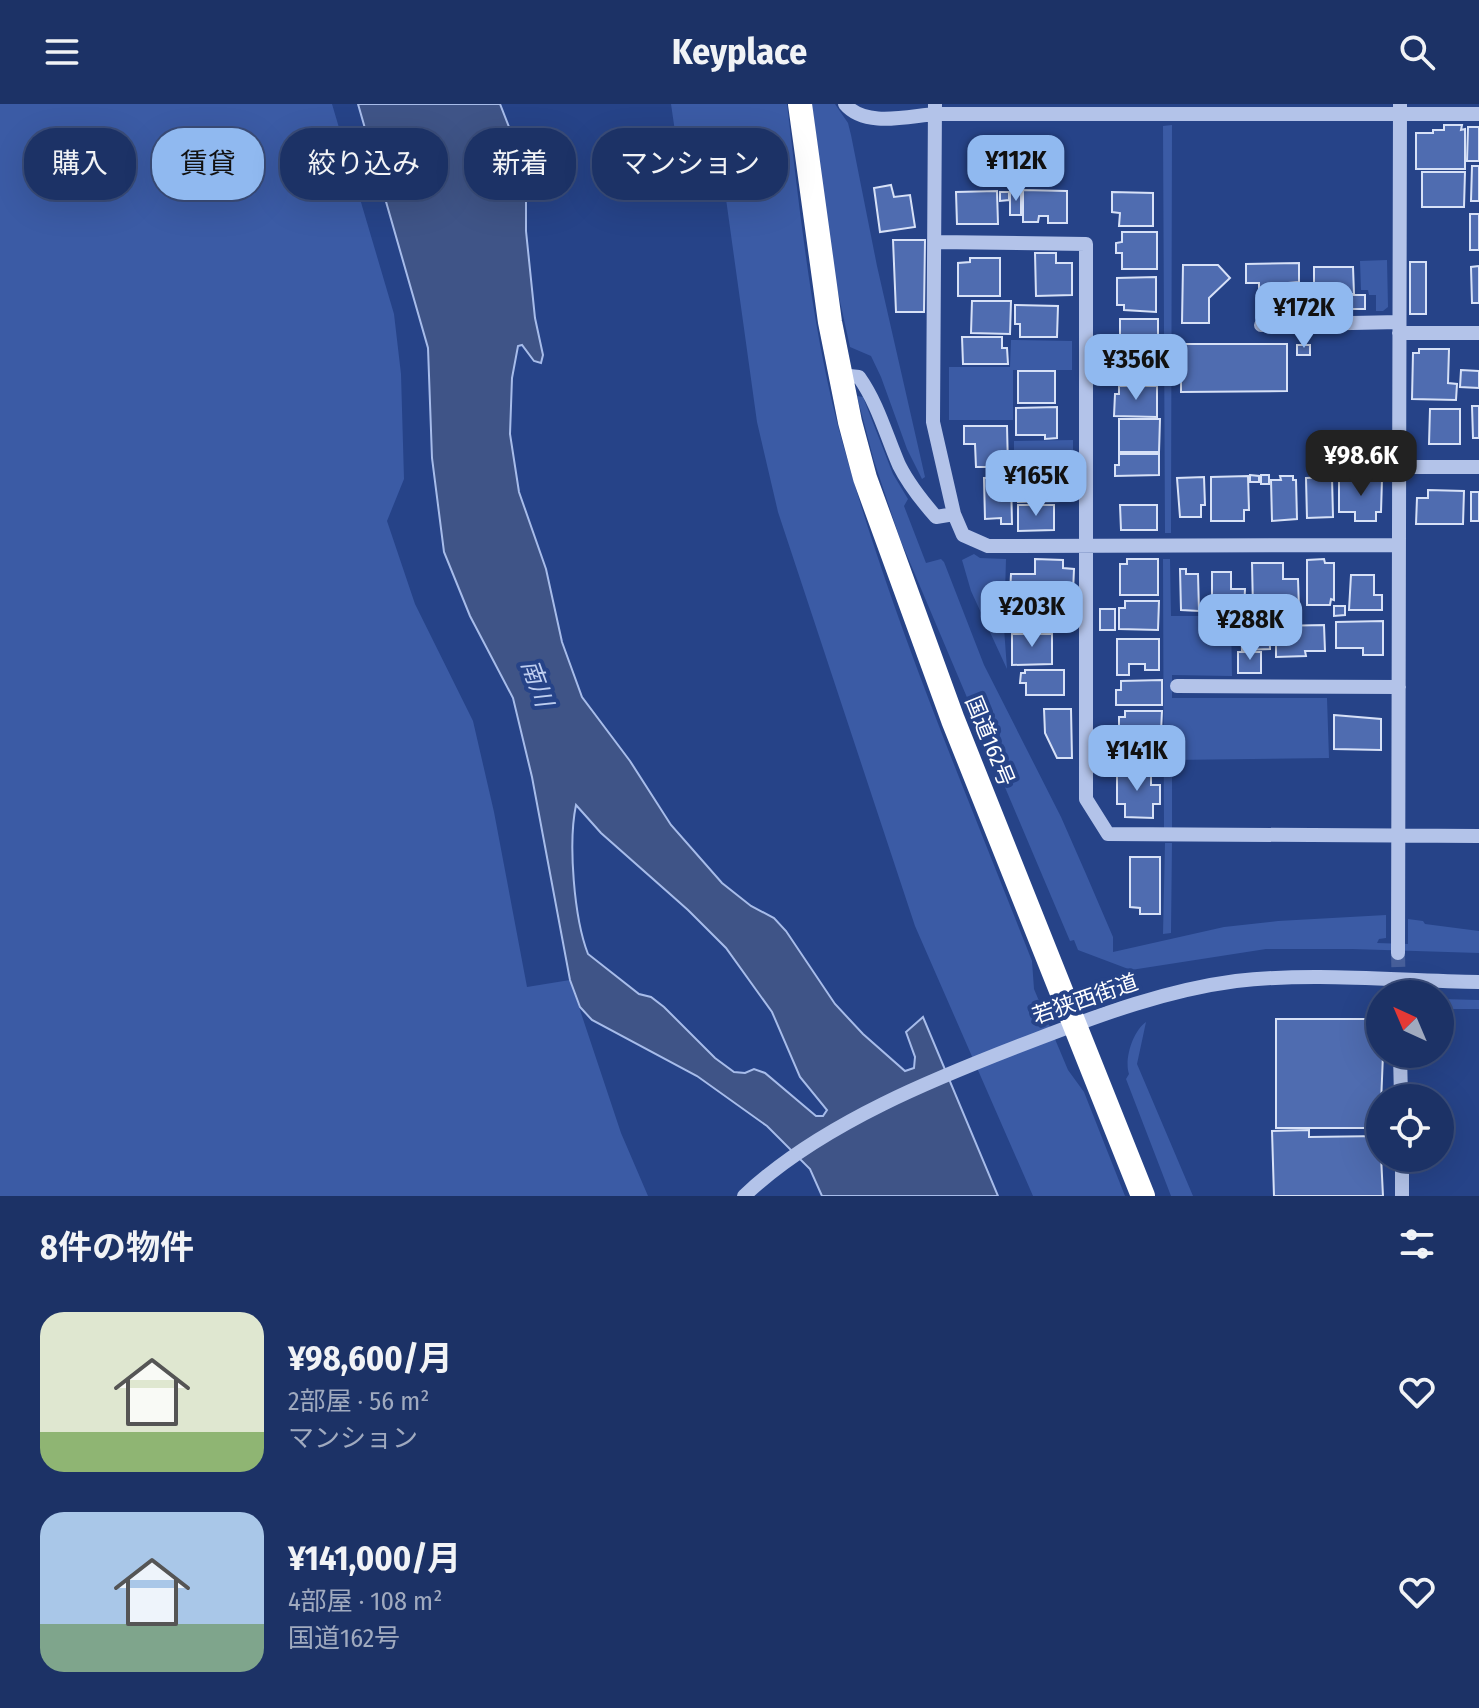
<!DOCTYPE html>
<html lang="ja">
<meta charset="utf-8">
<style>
body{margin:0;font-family:"Fira Sans Condensed","Noto Sans JP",sans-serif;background:#253a6c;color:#f1f3f6;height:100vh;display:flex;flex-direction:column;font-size:30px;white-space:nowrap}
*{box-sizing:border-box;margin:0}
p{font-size:26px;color:#a0aabf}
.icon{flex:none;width:44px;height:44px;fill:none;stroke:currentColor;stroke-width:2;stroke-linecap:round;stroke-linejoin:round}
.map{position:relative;height:1092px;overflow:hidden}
.details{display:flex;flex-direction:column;background:#1c3266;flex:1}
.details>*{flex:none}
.hud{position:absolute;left:24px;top:24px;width:800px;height:72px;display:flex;gap:16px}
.needle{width:52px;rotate:316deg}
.controls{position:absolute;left:1366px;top:876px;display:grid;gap:16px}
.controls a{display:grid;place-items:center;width:88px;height:88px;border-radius:50%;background:#1c3266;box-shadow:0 8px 32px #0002,0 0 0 2px #3a4d7a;font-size:40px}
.price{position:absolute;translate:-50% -68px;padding:0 18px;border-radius:16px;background:#90b9f0;color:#111;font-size:26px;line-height:52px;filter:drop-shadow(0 2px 4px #0008)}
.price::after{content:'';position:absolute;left:50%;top:48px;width:24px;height:18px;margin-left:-12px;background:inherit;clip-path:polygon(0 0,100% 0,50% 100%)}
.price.current{background:#222;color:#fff}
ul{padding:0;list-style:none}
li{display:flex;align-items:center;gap:24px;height:200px;padding:0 40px}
li span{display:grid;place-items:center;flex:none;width:224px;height:160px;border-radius:24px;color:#555}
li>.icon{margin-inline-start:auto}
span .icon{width:96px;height:96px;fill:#fffc;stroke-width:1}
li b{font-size:34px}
h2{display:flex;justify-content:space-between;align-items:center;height:96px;padding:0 40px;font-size:34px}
.tag{padding:0 28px;border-radius:32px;background:#1c3266;box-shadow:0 8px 32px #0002,0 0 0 2px #3a4d7a;font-size:28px;line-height:72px}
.tag.current{background:#90b9f0;color:#111}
header{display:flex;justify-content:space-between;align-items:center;height:104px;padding:0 40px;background:#1c3266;font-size:36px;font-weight:700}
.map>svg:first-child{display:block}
</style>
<header><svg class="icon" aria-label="menu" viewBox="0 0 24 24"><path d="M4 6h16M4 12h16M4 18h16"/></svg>Keyplace<svg class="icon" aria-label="search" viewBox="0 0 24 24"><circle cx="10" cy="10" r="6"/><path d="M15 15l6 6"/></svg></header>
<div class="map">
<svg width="1479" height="1092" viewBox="0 0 1479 1092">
<rect width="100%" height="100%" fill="#264388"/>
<!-- green -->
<path fill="#3b5ba5" d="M 0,0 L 332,0 L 394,210 L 401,270 L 404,375 L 387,417 L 415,500 L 473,617 L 494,708 L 527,883 L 570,876 L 621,1029 L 648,1092 L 0,1092 Z
M 671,0 L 787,0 C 800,108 811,217 838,322 C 887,505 963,681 1032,857 L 1034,885 L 1068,966 L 1084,988 L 1125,1092 L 1033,1092 L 915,822 L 778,408 L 757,318 L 721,59 L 681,69 Z
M 812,0 L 835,0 L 848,19 L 851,31 L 877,162 L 925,373 L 922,375 L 907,345 L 881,273 L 871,252 L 850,243 L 834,170 Z
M 1172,21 L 1171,429 L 1165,429 L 1163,22 Z
M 1387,156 L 1388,203 L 1383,207 L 1376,207 L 1376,191 L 1369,191 L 1368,186 L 1361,186 L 1360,157 Z
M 1011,236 L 1072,237 L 1072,266 L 1013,266 L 1013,316 L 949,316 L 949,263 L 1010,263 Z
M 857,292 L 863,293 L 893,370 L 908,395 L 904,402 L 926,459 L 941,455 L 944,458 L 984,561 L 1061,713 L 1086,770 L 1113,833 L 1113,848 L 1224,823 L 1278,817 L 1386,811 L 1386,834 L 1379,835 L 1377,839 L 1408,840 L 1408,815 L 1423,817 L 1425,820 L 1479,827 L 1479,849 L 1352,845 L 1266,845 L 1131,866 L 1078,846 L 1074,836 L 1070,837 L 900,435 L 874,357 Z
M 1073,336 L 1073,369 L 1060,371 L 1059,363 L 1024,364 L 1024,359 L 1014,359 L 1014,337 Z
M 974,450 L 980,454 L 1006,455 L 1004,524 L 1007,565 L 971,487 L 962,456 Z
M 1163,455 L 1170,455 L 1171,512 L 1231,512 L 1232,572 L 1172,571 L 1172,594 L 1327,594 L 1329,654 L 1172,656 L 1172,726 L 1164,726 Z
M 1165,739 L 1172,739 L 1171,829 L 1163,830 Z
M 1440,895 L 1479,896 L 1479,905 L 1440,905 Z
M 1146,918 L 1137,960 L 1193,1092 L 1171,1092 L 1126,975 L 1129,970 C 1124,955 1133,927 1146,918 Z"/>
<!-- water -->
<path fill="#3f5487" stroke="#a7bcea" stroke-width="2" fill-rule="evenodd" d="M 358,0 L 500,0 L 522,56 L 526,79 L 526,127 L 535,214 L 543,251 L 541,259 L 534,257 L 522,241 L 518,242 L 512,274 L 510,330 L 519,388 L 546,465 L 562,538 L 582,593 L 630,657 L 671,721 L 722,779 L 751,802 L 774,814 L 786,827 L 835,900 L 863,930 L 905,967 L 914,964 L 915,953 L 906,928 L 923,913 L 998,1092 L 822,1092 L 810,1065 L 767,1022 L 697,972 L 592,916 L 580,903 L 570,876 L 532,673 L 513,594 L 470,512 L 444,448 L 432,354 L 428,244 ZM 576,701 L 601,729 L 688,806 L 726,844 L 772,908 L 800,973 L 827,1006 L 823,1012 L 816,1012 L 765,969 L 754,965 L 745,969 L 734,968 L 715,954 L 664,903 L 651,893 L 639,890 L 588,850 C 574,814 568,739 576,701 Z"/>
<!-- building -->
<path fill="#4f6cb0" stroke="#d7e1f7" stroke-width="2" d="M 1444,21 L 1462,21 L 1461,26 L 1465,25 L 1465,65 L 1416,65 L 1416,29 L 1433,29 L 1433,26 L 1444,26 Z
M 1468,23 L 1479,23 L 1479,57 L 1467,57 Z
M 1472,62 L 1479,62 L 1479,97 L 1471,97 Z
M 1422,68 L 1465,68 L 1464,103 L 1422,103 Z
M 891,81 L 894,93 L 910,91 L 915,123 L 880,128 L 874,84 Z
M 1023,86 L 1067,87 L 1067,119 L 1048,119 L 1048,112 L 1039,112 L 1038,118 L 1023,118 Z
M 997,87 L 998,120 L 957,120 L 956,88 Z
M 1010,87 L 1021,87 L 1021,111 L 1010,111 Z
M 1000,88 L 1009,88 L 1009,96 L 1000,97 Z
M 1112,88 L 1153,89 L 1153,122 L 1119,122 L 1120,109 L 1112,108 Z
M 1470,110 L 1479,110 L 1479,146 L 1470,146 Z
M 1122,128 L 1157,128 L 1157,165 L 1122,165 L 1122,149 L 1116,149 L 1116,139 L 1122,138 Z
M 893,136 L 925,136 L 924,208 L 896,208 Z
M 1035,149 L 1056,149 L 1056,159 L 1072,159 L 1072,191 L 1036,192 Z
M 970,154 L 1000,154 L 1000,192 L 958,192 L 958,159 L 970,158 Z
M 1410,158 L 1426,158 L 1426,210 L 1410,210 Z
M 1299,159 L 1299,178 L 1289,179 L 1289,192 L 1259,192 L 1259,179 L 1246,179 L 1246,160 Z
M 1183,161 L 1218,161 L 1230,174 L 1209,194 L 1209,219 L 1182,219 Z
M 1479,162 L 1479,199 L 1472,199 L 1471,163 Z
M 1314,163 L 1353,163 L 1354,190 L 1335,190 L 1336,200 L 1314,200 Z
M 1156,173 L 1156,208 L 1124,206 L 1124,201 L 1117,201 L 1117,174 Z
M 1344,191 L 1365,191 L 1365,205 L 1344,205 Z
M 972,197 L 1011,197 L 1010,230 L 971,229 Z
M 1015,201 L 1058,202 L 1057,233 L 1020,233 L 1020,220 L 1015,220 Z
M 1120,215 L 1158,215 L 1158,244 L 1114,245 L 1113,231 L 1120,231 Z
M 962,233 L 1002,233 L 1002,244 L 1007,244 L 1008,260 L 963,260 Z
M 1181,240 L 1287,240 L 1287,287 L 1181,288 Z
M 1297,241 L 1310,241 L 1310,251 L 1297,251 Z
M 1419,245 L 1449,245 L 1448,279 L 1457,280 L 1456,296 L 1412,295 L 1413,249 L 1419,249 Z
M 1122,249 L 1160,249 L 1159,277 L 1122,277 Z
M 1461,266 L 1479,267 L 1479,284 L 1460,283 Z
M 1018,267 L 1055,267 L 1055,299 L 1018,299 Z
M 1119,282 L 1157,282 L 1157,313 L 1114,312 L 1115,290 L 1119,290 Z
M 1472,302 L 1479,302 L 1479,334 L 1473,334 Z
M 1057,303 L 1057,334 L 1045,335 L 1045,331 L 1016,331 L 1016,304 Z
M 1430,305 L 1460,305 L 1460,340 L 1429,340 Z
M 1119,315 L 1160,315 L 1159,348 L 1119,348 Z
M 964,322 L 1007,322 L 1008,363 L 976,363 L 975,340 L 964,340 Z
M 1119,350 L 1159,350 L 1159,371 L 1115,372 L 1115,361 L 1119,361 Z
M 1012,364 L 1023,364 L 1024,371 L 1012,371 Z
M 1250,371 L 1259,372 L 1259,378 L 1250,378 Z
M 1261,371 L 1269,371 L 1269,380 L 1261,380 Z
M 1059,372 L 1060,397 L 1018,398 L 1018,373 Z
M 1248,372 L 1249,406 L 1244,406 L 1244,417 L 1211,417 L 1211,373 Z
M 1280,372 L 1293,372 L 1293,376 L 1296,376 L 1297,415 L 1272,417 L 1271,376 L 1281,376 Z
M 1011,373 L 1012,420 L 1001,420 L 1001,414 L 985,415 L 984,374 Z
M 1204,373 L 1205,401 L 1201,401 L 1201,413 L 1180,413 L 1177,374 Z
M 1332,373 L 1333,413 L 1307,414 L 1306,374 Z
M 1339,375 L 1382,375 L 1381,408 L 1376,408 L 1376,417 L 1355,417 L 1355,408 L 1339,408 Z
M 1428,386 L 1464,387 L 1463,420 L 1416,420 L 1417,394 L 1428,394 Z
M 1471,388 L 1479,388 L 1479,417 L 1471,417 Z
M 1018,401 L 1054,401 L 1054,426 L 1018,427 Z
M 1120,401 L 1157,401 L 1157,426 L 1121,426 Z
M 1035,455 L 1063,456 L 1063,464 L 1074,465 L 1073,488 L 1065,488 L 1065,490 L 1010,489 L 1011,470 L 1035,470 Z
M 1127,455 L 1158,455 L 1158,491 L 1120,491 L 1120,460 L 1127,460 Z
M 1324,455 L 1325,459 L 1334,459 L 1334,496 L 1331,495 L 1330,501 L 1307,501 L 1307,456 Z
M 1252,459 L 1283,459 L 1283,475 L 1298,475 L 1299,505 L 1253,505 Z
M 1180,465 L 1186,465 L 1186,470 L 1198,470 L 1199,507 L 1181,506 Z
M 1212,468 L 1231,468 L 1231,485 L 1245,485 L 1244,507 L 1212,507 Z
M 1351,471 L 1374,471 L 1374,491 L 1382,491 L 1382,506 L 1349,506 Z
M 1053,492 L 1054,524 L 1013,525 L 1013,493 Z
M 1125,497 L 1159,497 L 1158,526 L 1119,525 L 1119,504 L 1125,504 Z
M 1334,502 L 1345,502 L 1345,511 L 1334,512 Z
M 1100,505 L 1115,505 L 1115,526 L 1100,526 Z
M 1269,513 L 1270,545 L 1242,546 L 1241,514 Z
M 1383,517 L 1383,551 L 1363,551 L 1363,544 L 1336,544 L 1336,518 Z
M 1324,521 L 1325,547 L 1305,547 L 1306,552 L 1276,553 L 1276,522 Z
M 1012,530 L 1052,530 L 1052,560 L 1012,561 Z
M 1117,535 L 1159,535 L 1159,566 L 1145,566 L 1145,560 L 1129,560 L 1129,571 L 1117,571 Z
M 1238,548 L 1261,548 L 1261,569 L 1238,569 Z
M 1025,566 L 1064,566 L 1064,591 L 1026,591 L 1026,579 L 1020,579 L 1021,569 L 1025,569 Z
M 1162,576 L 1162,601 L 1116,601 L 1116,586 L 1121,586 L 1121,577 Z
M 1044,605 L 1071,605 L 1072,654 L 1057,654 L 1045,629 Z
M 1125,607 L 1162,607 L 1161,628 L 1119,628 L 1119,613 L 1125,613 Z
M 1334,611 L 1381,615 L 1381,646 L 1334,645 Z
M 1118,633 L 1159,633 L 1159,656 L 1126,657 L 1126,650 L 1119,650 Z
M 1117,666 L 1151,666 L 1151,681 L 1160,681 L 1160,700 L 1153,700 L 1153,714 L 1125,713 L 1125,700 L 1117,700 Z
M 1130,753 L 1160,753 L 1160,810 L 1140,810 L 1140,804 L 1130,803 Z
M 1276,915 L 1380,915 L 1380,950 L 1383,950 L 1380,1024 L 1276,1024 Z
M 1309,1026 L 1309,1033 L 1380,1032 L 1383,1092 L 1274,1092 L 1272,1027 Z"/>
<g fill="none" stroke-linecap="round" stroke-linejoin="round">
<!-- minor-tunnel -->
<path stroke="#475f9a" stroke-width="14" stroke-dasharray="14 7" stroke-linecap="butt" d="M 1398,849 L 1399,890"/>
<!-- minor -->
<path stroke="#b3c3e9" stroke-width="14" d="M 845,0 C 865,24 908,12 935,10 L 1479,10
M 935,0 L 933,318 L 954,410
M 936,138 L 1086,140 L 1086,695 L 1108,730 L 1479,732
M 1261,221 L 1399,218
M 1399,229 L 1479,229
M 840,271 L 859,273 C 878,300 886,331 899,361 C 909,381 922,397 936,413 L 954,410 L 963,431 L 988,442 L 1399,441
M 1399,363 L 1479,363
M 1177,582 L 1399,583
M 1398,849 L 1400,0
M 1400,950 L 1401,994
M 1402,1054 L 1402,1092
M 744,1092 C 821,1019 940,972 1037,935 C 1102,910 1167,886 1236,877 C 1316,868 1398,877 1479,878"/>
<!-- highway -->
<path stroke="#fff" stroke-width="24" d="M 800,0 L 830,218 L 850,318 L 865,374 L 953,616 L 1143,1092"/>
</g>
<g text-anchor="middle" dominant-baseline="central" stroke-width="8" stroke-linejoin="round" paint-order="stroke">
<!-- street labels -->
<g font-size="22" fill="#fff" stroke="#264388">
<text transform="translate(990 637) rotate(68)">国道162号</text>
<text transform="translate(1085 895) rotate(-19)">若狭西街道</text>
</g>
<!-- water labels -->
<g font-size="24" font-style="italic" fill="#becef0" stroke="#264388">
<text transform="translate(537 579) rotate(70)">南川</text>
</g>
</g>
</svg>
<div class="controls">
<a><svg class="needle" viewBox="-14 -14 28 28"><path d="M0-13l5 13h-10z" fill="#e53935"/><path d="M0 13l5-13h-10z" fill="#a0aabf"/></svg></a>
<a><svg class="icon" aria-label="locate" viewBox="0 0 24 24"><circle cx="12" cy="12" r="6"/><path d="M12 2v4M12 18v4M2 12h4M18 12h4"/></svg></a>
</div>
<b class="price" style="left:1016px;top:99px">¥112K</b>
<b class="price" style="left:1304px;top:246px">¥172K</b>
<b class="price" style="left:1136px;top:298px">¥356K</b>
<b class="price current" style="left:1361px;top:394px">¥98.6K</b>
<b class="price" style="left:1036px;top:414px">¥165K</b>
<b class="price" style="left:1032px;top:545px">¥203K</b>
<b class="price" style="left:1250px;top:558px">¥288K</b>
<b class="price" style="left:1137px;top:689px">¥141K</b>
<div class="hud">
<a class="tag">購入</a>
<a class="tag current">賃貸</a>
<a class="tag">絞り込み</a>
<a class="tag">新着</a>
<a class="tag">マンション</a>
</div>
</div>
<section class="details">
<h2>8件の物件<svg class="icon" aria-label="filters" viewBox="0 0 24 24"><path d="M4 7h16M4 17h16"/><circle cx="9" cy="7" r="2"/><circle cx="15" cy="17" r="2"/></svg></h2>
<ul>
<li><span style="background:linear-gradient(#dfe7d0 75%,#8fb573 0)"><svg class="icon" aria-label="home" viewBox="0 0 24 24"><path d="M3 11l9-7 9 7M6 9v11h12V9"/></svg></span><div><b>¥98,600/月</b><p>2部屋 · 56 m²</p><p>マンション</p></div><svg class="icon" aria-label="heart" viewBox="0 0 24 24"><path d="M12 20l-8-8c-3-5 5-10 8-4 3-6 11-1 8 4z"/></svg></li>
<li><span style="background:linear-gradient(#a9c7e8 70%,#7fa58c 0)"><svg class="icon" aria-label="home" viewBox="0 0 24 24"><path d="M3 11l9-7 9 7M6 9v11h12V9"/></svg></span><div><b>¥141,000/月</b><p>4部屋 · 108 m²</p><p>国道162号</p></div><svg class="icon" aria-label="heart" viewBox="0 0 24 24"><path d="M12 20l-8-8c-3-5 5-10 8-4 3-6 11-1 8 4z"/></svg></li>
</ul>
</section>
